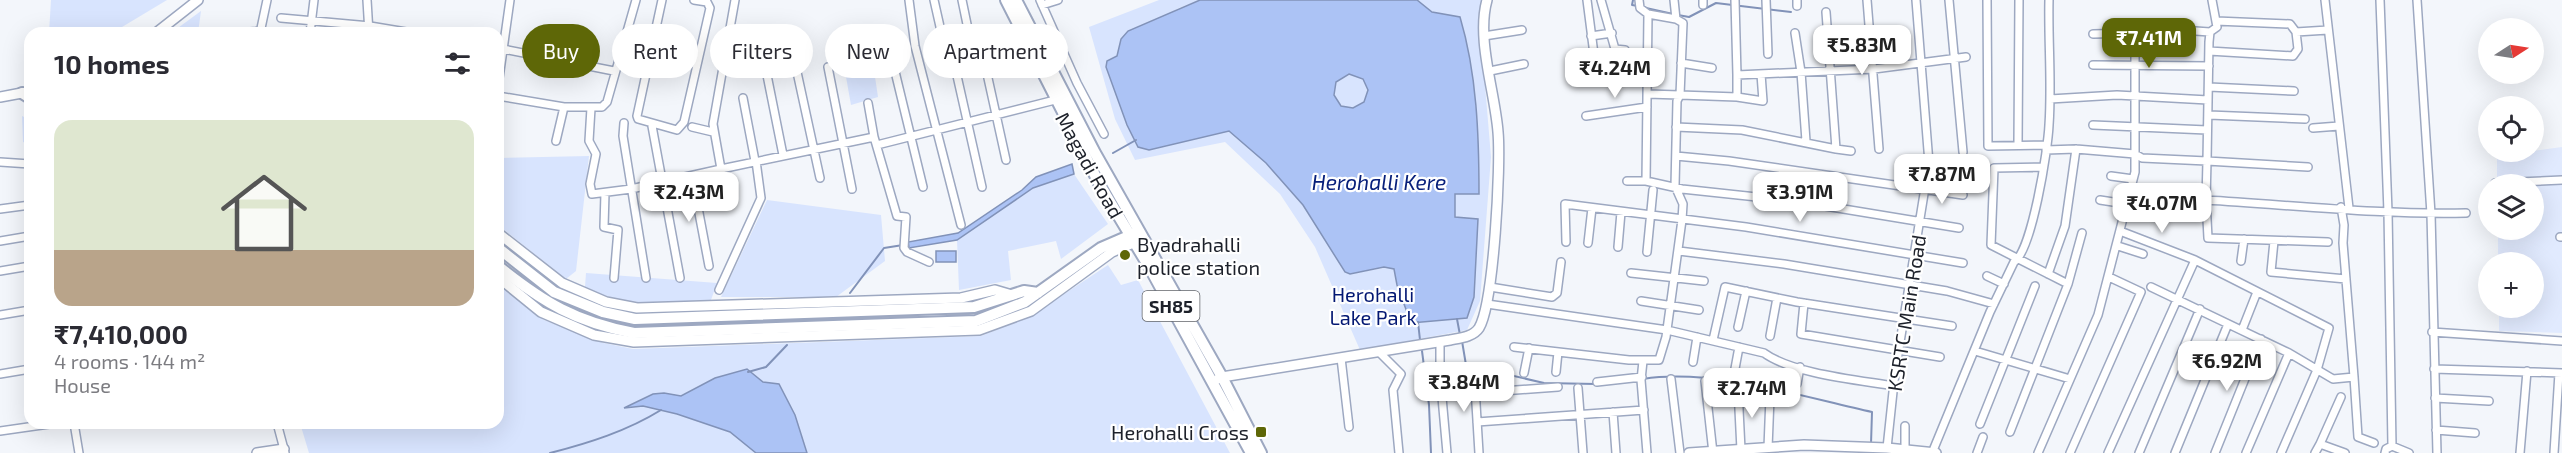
<!DOCTYPE html>
<meta charset="utf-8">
<style>
body{margin:0;font-family:"Exo 2",sans-serif;background:#f2f2f3;color:#2b2b33;height:100vh;display:flex;flex-direction:column;font-size:22px;white-space:nowrap}
*{box-sizing:border-box;margin:0}
p{font-size:20px;color:#7c7c81}
.icon{flex:none;width:33px;height:33px;fill:none;stroke:currentColor;stroke-width:2;stroke-linecap:round;stroke-linejoin:round}
.map{position:relative;flex:1;overflow:hidden}
.sheet{position:absolute;left:24px;top:27px;width:480px;height:402px;display:flex;flex-direction:column;background:#fff;border-radius:18px;box-shadow:0 6px 24px #0002}
.sheet>*{flex:none}
.top-card{position:absolute;left:522px;top:24px;width:570px;height:54px;display:flex;gap:12px}
.needle{width:39px;rotate:78deg}
.controls{position:absolute;left:2478px;top:18px;display:grid;gap:12px}
.controls a{display:grid;place-items:center;width:66px;height:66px;border-radius:50%;background:#fff;box-shadow:0 6px 24px #0002;font-size:30px}
.price{position:absolute;translate:-50% -51px;padding:0 14px;border-radius:12px;background:#fff;color:#222;font-size:20px;line-height:39px;filter:drop-shadow(0 2px 3px #0008)}
.price::after{content:'';position:absolute;left:50%;top:36px;width:18px;height:14px;margin-left:-9px;background:inherit;clip-path:polygon(0 0,100% 0,50% 100%)}
.price.active{background:#5e6707;color:#fff}
ul{padding:0;list-style:none}
li{display:grid;align-content:center;gap:12px;height:318px;padding:0 30px}
li span{display:grid;place-items:center;height:186px;border-radius:18px;color:#555}
li>.icon{margin-inline-start:auto}
span .icon{width:108px;height:108px;fill:#fffc;stroke-width:1}
li b{font-size:26px}
h2{display:flex;justify-content:space-between;align-items:center;height:72px;padding:0 30px;font-size:26px}
.chip{padding:0 21px;border-radius:27px;background:#fff;box-shadow:0 6px 24px #0002;font-size:21px;line-height:54px}
.chip.active{background:#5e6707;color:#fff}
.map>svg:first-child{display:block}
</style>
<div class="map">
<svg width="2562" height="453" viewBox="0 0 2562 453">
<rect width="100%" height="100%" fill="#f3f6fb"/>
<!-- built -->
<path fill="#e1eafe" d="M 2562,147 L 2562,333 L 2499,331 L 2499,308 L 2534,308 L 2534,262 L 2498,262 L 2498,230 L 2534,230 L 2534,184 L 2497,184 L 2497,156 Z"/>
<!-- green -->
<path fill="#d8e4fe" d="M 51,0 L 167,0 L 112,33 L 49,33 Z
M 1159,0 L 1200,0 L 1179,8 L 1121,39 C 1113,73 1123,116 1138,147 L 1229,131 L 1234,134 L 1266,163 L 1303,205 L 1345,272 L 1350,274 L 1389,267 L 1394,269 L 1397,285 L 1478,219 L 1455,217 L 1455,193 L 1479,194 C 1479,136 1477,74 1460,18 L 1432,12 L 1417,0 L 1483,0 L 1479,13 L 1491,157 L 1480,301 L 1467,330 L 1360,350 L 1315,247 L 1280,194 L 1225,142 L 1135,160 L 1115,119 L 1089,27 Z
M 201,11 L 198,33 L 171,33 Z
M 841,49 L 871,50 L 878,97 L 851,105 Z
M1334 91a17 17 0 1 1 34 0a17 17 0 1 1-34 0Z
M 22,116 L 30,120 L 30,145 L 23,142 Z
M 589,156 L 576,271 L 566,279 L 498,225 L 498,158 Z
M 1074,174 L 1108,224 L 1061,259 L 1056,241 L 1008,251 L 1011,280 L 959,290 L 957,240 L 1033,188 Z
M 767,200 L 881,215 L 885,261 L 836,297 L 721,297 Z
M 1108,265 L 1121,285 L 1138,280 L 1230,453 L 309,453 L 300,423 L 498,423 L 498,283 L 544,320 L 604,343 L 633,349 L 981,336 L 1031,316 Z
M 586,273 L 717,283 L 711,300 C 663,302 629,309 585,287 Z"/>
<!-- water -->
<path fill="#acc3f5" stroke="#8192b8" stroke-width="1.5" fill-rule="evenodd" d="M 1200,0 L 1417,0 L 1432,12 L 1460,17 C 1477,74 1479,136 1479,194 L 1455,194 L 1455,217 L 1478,219 L 1474,297 L 1467,318 L 1411,323 L 1397,285 L 1394,269 L 1384,267 L 1350,274 L 1345,272 L 1303,205 L 1266,163 L 1229,131 L 1149,150 L 1138,147 L 1127,125 L 1106,67 L 1107,61 L 1117,56 L 1121,39 L 1128,31 ZM 1349,74 L 1363,79 L 1368,90 L 1364,102 L 1353,108 L 1341,106 L 1334,95 L 1336,82 Z
M 1072,164 L 1074,174 L 1033,188 L 957,240 L 909,248 L 908,242 L 958,233 L 1022,190 L 1036,177 Z
M 936,251 L 956,251 L 956,262 L 936,262 Z
M 747,369 L 763,382 L 779,384 L 795,415 L 807,453 L 756,453 L 730,432 L 677,414 L 643,406 L 624,408 L 653,394 L 664,393 L 681,396 L 715,378 Z"/>
<g fill="none" stroke-linecap="round" stroke-linejoin="round">
<!-- stream -->
<path stroke="#8192b8" stroke-width="2" d="M 1633,0 L 1632,5 L 1638,6
M 1646,8 L 1673,14
M 1678,15 L 1689,17 L 1716,3 L 1791,12
M 1113,153 L 1136,140
M 850,293 L 884,248 L 903,245
M 1457,319 L 1460,335
M 1418,322 L 1420,340
M 1462,341 L 1466,365 L 1544,383 L 1596,384
M 1422,351 L 1429,405 L 1431,453
M 748,372 L 766,367 L 787,345
M 1643,379 C 1714,368 1803,397 1872,412 L 1871,444
M 1608,384 L 1626,382
M 550,453 C 589,443 627,431 661,410"/>
<!-- street casing -->
<g stroke="#9da8c1" stroke-width="10">
<path id="street" d="M 367,0 L 369,33
M 662,0 L 637,116 L 638,119 L 677,130 L 684,122 L 710,8 L 707,2 L 694,0
M 735,0 L 713,124 L 721,169 L 874,137 L 897,216 L 906,217 L 904,248 L 907,252 L 929,262
M 909,0 L 915,46 L 961,225
M 934,0 L 945,49 L 953,58 L 982,187
M 962,0 L 974,58
M 1040,0 L 1077,83 L 1104,134
M 1587,0 L 1595,62
M 1601,0 L 1615,49 L 1625,50
M 1639,0 L 1640,8 L 1648,14
M 1674,0 L 1676,19
M 1703,0 L 1703,5
M 1735,0 L 1737,75 L 1874,69 L 1966,57
M 1766,0 L 1768,54
M 1797,0 L 1797,6
M 1867,0 L 1879,149
M 1949,0 L 1963,152
M 1987,0 L 1988,146 L 2047,145
M 2325,0 L 2349,208
M 2380,0 L 2388,212 L 2392,446
M 2417,0 L 2431,214 L 2437,453
M 1042,5 L 1058,0
M 281,18 L 370,26 L 412,33
M 2216,21 L 2290,24 L 2296,32 L 2328,30
M 732,32 L 765,36
M 238,33 L 261,31
M 260,33 L 267,0
M 310,33 L 314,0
M 1795,33 L 1801,72 L 1806,141
M 2093,34 L 2135,33
M 1484,36 L 1522,30
M 1591,36 L 1612,33
M 498,48 L 614,71
M 792,49 L 820,178
M 2209,51 L 2293,56 L 2298,49 L 2296,32
M 891,55 L 923,187
M 953,58 L 984,60 L 1030,49
M 984,60 L 1006,160
M 1681,63 L 1712,68
M 2093,65 L 2209,66
M 828,67 L 852,189
M 1490,71 L 1524,64
M 767,75 L 783,155
M 498,85 L 510,0
M 2209,87 L 2294,91
M 1647,94 L 1680,95 L 1683,23 L 1676,19 L 1648,14 L 1646,181 L 1682,189 L 1795,201 L 1959,228
M 498,96 L 564,107 L 602,107 L 607,102 L 636,0
M 1737,97 L 1763,101 L 1761,74
M 743,98 L 755,161
M 2050,99 L 2117,95 L 2208,100
M 868,103 L 874,137
M 591,108 L 589,141 L 596,154 L 590,184 L 592,194 L 631,189 L 721,169 L 727,203
M 2209,115 L 2305,119
M 1586,116 L 1647,107
M 624,123 L 623,136 L 646,278
M 2093,125 L 2207,130
M 652,126 L 680,278
M 692,127 L 713,132
M 1676,127 L 1742,130 L 1836,149 L 1826,12
M 2313,128 L 2339,126
M 556,141 L 564,107
M 2018,144 L 2019,0
M 877,145 L 1055,100
M 1836,149 L 1851,151
M 2046,150 L 2076,149 L 2135,154 L 2142,158 L 2207,161 L 2209,42 L 2210,32 L 2217,27 L 2212,0
M 1676,156 L 1729,161 L 1963,195
M 0,162 L 30,164
M 2043,167 L 1994,168 L 1991,245 L 2068,284
M 2308,167 L 2207,161 L 2206,200 C 2292,205 2381,215 2466,213
M 692,176 L 709,266
M 2111,176 L 2133,179
M 1627,181 L 1646,181
M 2495,183 L 2562,180
M 2130,192 L 2206,200 L 2208,238 L 2328,242
M 605,193 L 604,227 L 618,230 L 614,278
M 2100,200 L 2126,204
M 0,209 L 30,205
M 2120,231 L 2195,260
M 2560,237 L 2562,237
M 0,241 L 30,236
M 2274,241 L 2271,272 L 2346,279
M 1566,242 L 1565,204 L 1746,227 L 1963,263
M 1588,243 L 1592,208
M 2118,246 L 2143,254
M 1618,247 L 1621,212
M 1679,251 L 1784,264 L 1947,291 L 1994,304
M 1647,252 L 1653,190
M 2241,261 L 2244,239
M 0,271 L 30,266
M 1631,273 L 1704,281
M 2048,274 L 2065,226 L 2076,149
M 1987,276 L 2004,284
M 1490,287 L 1552,297 L 1557,293 L 1561,262
M 2151,287 L 2289,353 L 2333,379 L 2354,377 L 2343,243 L 2344,225 L 2341,207
M 719,290 L 761,198 L 756,161
M 1641,301 L 1699,310
M 1804,303 L 1801,334 L 1940,357
M 1487,304 L 1667,330 L 1764,353 C 1793,374 1858,380 1894,386
M 0,315 L 30,310
M 1738,327 L 1746,291
M 2242,330 L 2257,292
M 2432,332 L 2562,341
M 1770,336 L 1777,298
M 1713,340 L 1725,287 L 1797,302 L 1952,326
M 1440,342 L 1440,375 L 1447,453
M 1514,347 L 1629,360 L 1659,360 L 1666,337 L 1682,220 L 1683,204 L 1675,186 L 1677,101 L 1680,95 L 1737,97 L 1737,75
M 1975,351 L 2070,379
M 1379,352 L 1401,374 L 1393,390 L 1399,453
M 1341,358 L 1349,427
M 1643,361 L 1641,380 L 1647,453
M 1693,362 L 1697,337
M 2434,369 L 2562,373
M 1474,371 L 1479,453
M 1556,372 L 1558,352
M 1524,373 L 1529,348
M 0,374 L 30,369
M 1734,374 L 1739,347
M 2354,377 L 2358,437 L 2374,443
M 1671,379 L 1680,453
M 1705,381 L 1713,453
M 1597,382 L 1642,377
M 1797,384 L 1800,367
M 1578,388 L 1583,453
M 1738,389 L 1741,450
M 1475,393 L 1558,387
M 2435,398 L 2489,401
M 1613,412 L 1616,453
M 1477,422 L 1644,410
M 74,423 L 79,453
M 277,423 L 285,453
M 1980,424 L 2035,286
M 2436,430 L 2475,433
M 0,431 L 56,423
M 2010,432 L 2068,284 L 2082,233
M 2320,444 L 2341,397
M 1768,448 L 1770,397
M 1887,448 L 1895,373 L 1929,163 L 1916,0
M 1905,449 L 1905,426
M 1932,453 L 1990,312 L 2014,262 C 2032,251 2048,149 2049,125 C 2052,83 2048,42 2049,0
M 1977,453 L 1983,437
M 2038,453 L 2098,315 L 2135,172 L 2135,33 L 2181,30 L 2210,32
M 2070,453 L 2141,292 L 2109,277
M 2108,453 L 2195,260 L 2329,328 L 2317,370 L 2281,453
M 2139,453 L 2200,309
M 2175,453 L 2228,324
M 2215,453 L 2261,339
M 2246,453 L 2289,353
M 2315,453 L 2320,444 L 2345,453
M 2385,453 L 2386,449 L 2392,446 L 2409,453
M 2520,453 L 2527,371
M 2554,453 L 2559,373"/>
</g>
<!-- secondary casing -->
<g stroke="#9da8c1" stroke-width="12">
<path id="secondary" d="M 156,33 L 198,0
M 0,97 L 27,92
M 498,233 L 562,283 L 606,302 L 637,308 L 961,298 L 995,290 L 1012,295
M 498,277 L 541,312 L 594,335 L 634,342 L 979,330 L 1031,311 L 1112,252 L 1133,243
M 1218,379 L 1222,377 L 1450,340 C 1460,338 1473,337 1479,328 C 1494,303 1501,164 1498,132 C 1495,92 1476,39 1487,0
M 257,453 L 284,449
M 1689,453 L 1804,445 L 1887,448 L 1936,453"/>
</g>
<!-- primary casing -->
<g stroke="#9da8c1" stroke-width="14">
<path id="primary" d="M 1006,0 L 1100,185 L 1151,270 L 1251,453
M 1016,0 L 1095,153 L 1222,377 L 1261,453
M 22,93 L 30,98
M 498,248 L 554,292 L 603,312 L 635,319 L 974,307 L 1024,291 L 1038,293
M 498,266 C 544,303 576,322 634,333 L 976,321 L 1025,302 L 1101,248 L 1138,232"/>
</g>
<!-- street -->
<use href="#street" stroke="#fff" stroke-width="7"/>
<!-- secondary -->
<use href="#secondary" stroke="#fff" stroke-width="9"/>
<!-- primary -->
<use href="#primary" stroke="#fff" stroke-width="10"/>
</g>
<!-- markers -->
<g fill="#5e6707" stroke="#fff" stroke-width="2">
<circle cx="1125" cy="255" r="6"/>
<rect x="1255" y="426" width="12" height="12" rx="3"/>
</g>
<g text-anchor="middle" dominant-baseline="central" stroke-width="4.5" stroke-linejoin="round" paint-order="stroke">
<!-- shield labels -->
<rect fill="#fff" stroke="#61646a" stroke-width="1.5" x="1142.5" y="291" width="57" height="30" rx="4.5"/>
<g font-size="18" font-weight="bold" fill="#1d212a">
<text x="1171" y="306">SH85</text>
</g>
<!-- street labels -->
<g font-size="20" fill="#1d212a" stroke="#fff">
<text transform="translate(1090 165) rotate(61)">Magadi Road</text>
<text transform="translate(1906 313) rotate(-81)">KSRTC Main Road</text>
</g>
<!-- poi labels -->
<g font-size="20" fill="#1d212a" stroke="#fff" text-anchor="start">
<text x="1137" y="244">Byadrahalli<tspan x="1137" dy="23">police station</tspan></text>
<text x="1249" y="432" text-anchor="end">Herohalli Cross</text>
</g>
<!-- park labels -->
<g font-size="20" fill="#041873" stroke="#fff">
<text x="1373" y="294">Herohalli<tspan x="1373" dy="23">Lake Park</tspan></text>
</g>
<!-- water labels -->
<g font-size="21" font-style="italic" fill="#08207b" stroke="#fff">
<text x="1379" y="181">Herohalli Kere</text>
</g>
</g>
</svg>
<div class="controls">
<a><svg class="needle" viewBox="-14 -14 28 28"><path d="M0-13l5 13h-10z" fill="#e53935"/><path d="M0 13l5-13h-10z" fill="#7c7c81"/></svg></a>
<a><svg class="icon" aria-label="locate" viewBox="0 0 24 24"><circle cx="12" cy="12" r="6"/><path d="M12 2v4M12 18v4M2 12h4M18 12h4"/></svg></a>
<a><svg class="icon" aria-label="layers" viewBox="0 0 24 24"><path d="M12 4l9 5-9 5-9-5zM3 14l9 5 9-5"/></svg></a>
<a>+</a>
</div>
<b class="price active" style="left:2149px;top:69px">₹7.41M</b>
<b class="price" style="left:1862px;top:76px">₹5.83M</b>
<b class="price" style="left:1615px;top:99px">₹4.24M</b>
<b class="price" style="left:1942px;top:205px">₹7.87M</b>
<b class="price" style="left:689px;top:223px">₹2.43M</b>
<b class="price" style="left:1800px;top:223px">₹3.91M</b>
<b class="price" style="left:2162px;top:234px">₹4.07M</b>
<b class="price" style="left:2227px;top:392px">₹6.92M</b>
<b class="price" style="left:1464px;top:413px">₹3.84M</b>
<b class="price" style="left:1752px;top:419px">₹2.74M</b>
<div class="top-card">
<a class="chip active">Buy</a>
<a class="chip">Rent</a>
<a class="chip">Filters</a>
<a class="chip">New</a>
<a class="chip">Apartment</a>
</div>
<section class="sheet">
<h2>10 homes<svg class="icon" aria-label="filters" viewBox="0 0 24 24"><path d="M4 7h16M4 17h16"/><circle cx="9" cy="7" r="2"/><circle cx="15" cy="17" r="2"/></svg></h2>
<ul>
<li><span style="background:linear-gradient(#dfe7d0 70%,#b9a48a 0)"><svg class="icon" aria-label="home" viewBox="0 0 24 24"><path d="M3 11l9-7 9 7M6 9v11h12V9"/></svg></span><div><b>₹7,410,000</b><p>4 rooms · 144 m²</p><p>House</p></div></li>
</ul>
</section>
</div>
